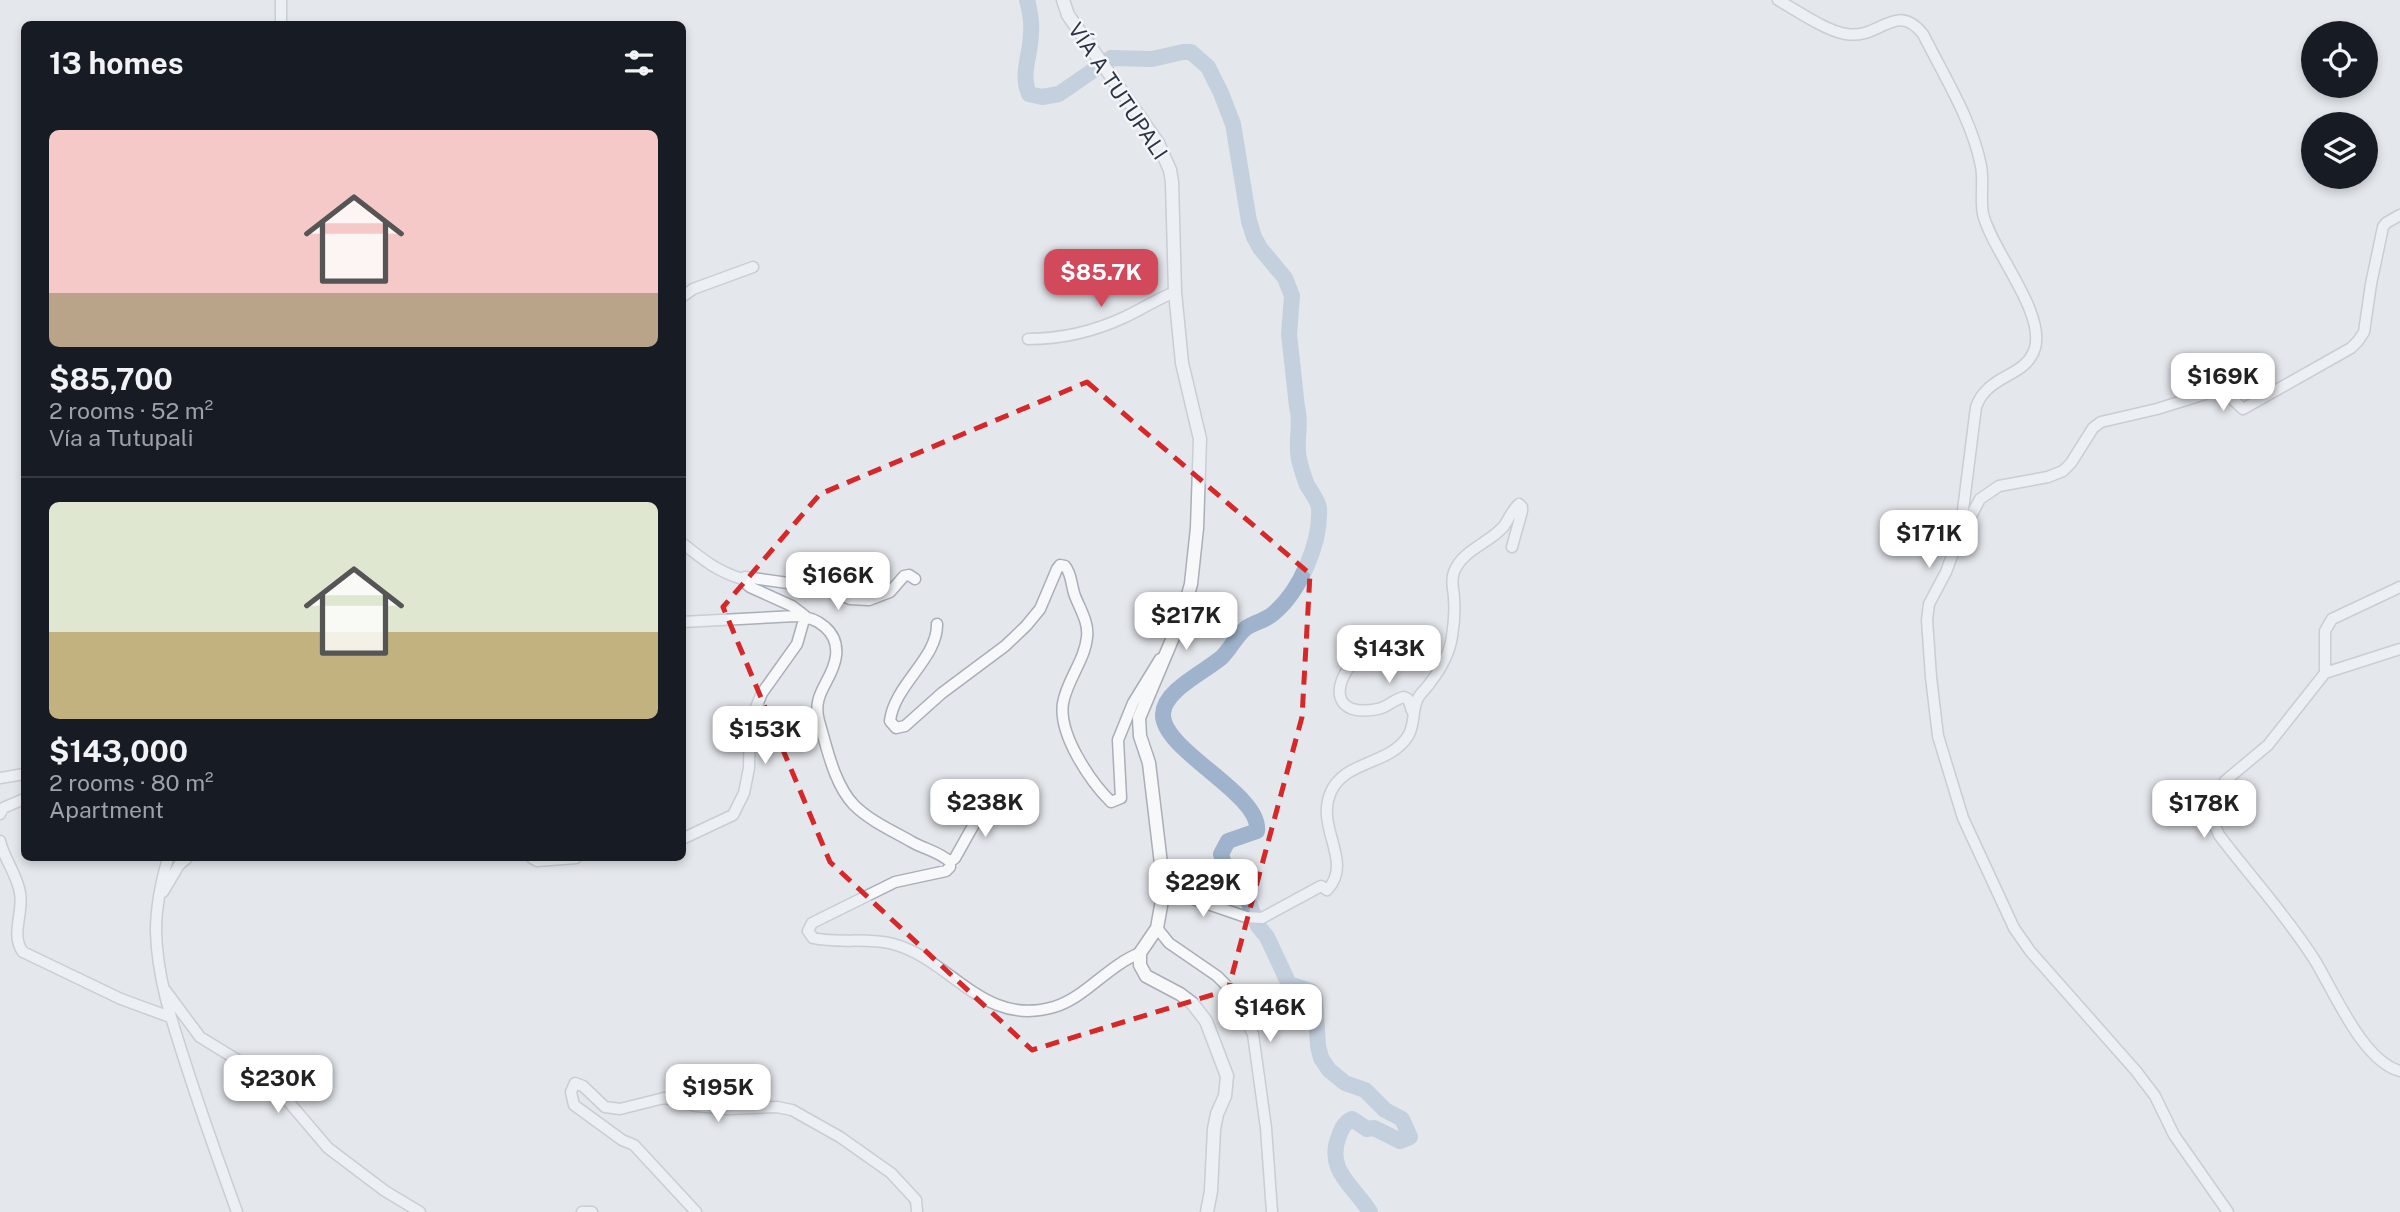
<!DOCTYPE html>
<meta charset="utf-8">
<style>
body{margin:0;font-family:"Public Sans",sans-serif;background:#20242c;color:#f1f3f6;height:100vh;display:flex;flex-direction:column;font-size:26px;white-space:nowrap}
*{box-sizing:border-box;margin:0}
p{font-size:23px;color:#9ea1a6}
.icon{flex:none;width:38px;height:38px;fill:none;stroke:currentColor;stroke-width:2;stroke-linecap:round;stroke-linejoin:round}
.map{position:relative;flex:1;overflow:hidden}
.panel{position:absolute;left:21px;top:21px;width:665px;height:840px;display:flex;flex-direction:column;background:#171b24;border-radius:10px;box-shadow:0 4px 10px #0003}
.panel>*{flex:none}
.buttons{position:absolute;left:2301px;top:21px;display:grid;gap:14px}
.buttons a{display:grid;place-items:center;width:77px;height:77px;border-radius:50%;background:#171b24;box-shadow:0 4px 10px #0003;font-size:35px}
.price{position:absolute;translate:-50% -60px;padding:0 16px;border-radius:14px;background:#fff;color:#222;font-size:23px;line-height:46px;filter:drop-shadow(0 2px 4px #0008)}
.price::after{content:'';position:absolute;left:50%;top:42px;width:21px;height:16px;margin-left:-10px;background:inherit;clip-path:polygon(0 0,100% 0,50% 100%)}
.price.active{background:#d1495b;color:#fff}
ul{padding:0;list-style:none}
li{display:grid;align-content:center;gap:14px;height:371px;padding:0 28px}
li+li{border-top:2px solid #363941}
li span{display:grid;place-items:center;height:217px;border-radius:10px;color:#555}
li>.icon{margin-inline-start:auto}
span .icon{width:126px;height:126px;fill:#fffc;stroke-width:1}
li b{font-size:30px}
h2{display:flex;justify-content:space-between;align-items:center;height:84px;padding:0 28px;font-size:30px}
.map>svg:first-child{display:block}
</style>
<div class="map">
<svg width="2400" height="1212" viewBox="0 0 2400 1212">
<rect width="100%" height="100%" fill="#e4e7ec"/>
<g fill="none" stroke-linecap="round" stroke-linejoin="round">
<!-- river -->
<path stroke="#9fb4cc" stroke-width="16" d="M 1027,0 C 1030,11 1032,22 1031,33 C 1031,54 1020,74 1029,94 L 1042,97 L 1059,94 L 1111,58 L 1152,59 L 1183,52 L 1191,52 L 1208,67 L 1221,93 L 1233,124 L 1249,221 L 1254,237 L 1260,248 L 1285,278 L 1292,296 L 1289,334 L 1297,407 C 1302,424 1295,441 1299,459 C 1301,468 1304,477 1307,485 C 1311,492 1318,500 1319,508 C 1321,543 1300,591 1274,613 C 1265,621 1255,622 1246,628 C 1236,636 1231,648 1222,657 C 1205,672 1164,690 1163,714 C 1161,750 1262,794 1257,831 L 1228,841 L 1221,854 L 1224,864 L 1235,876 L 1249,903 L 1258,926 L 1267,937 L 1289,984 L 1311,991 L 1315,998 L 1318,1046 L 1321,1058 L 1329,1070 L 1345,1083 L 1365,1090 L 1385,1110 L 1402,1119 L 1410,1137 L 1400,1141 L 1374,1128 L 1367,1129 L 1352,1119 C 1344,1123 1342,1128 1339,1136 C 1325,1170 1354,1186 1370,1212"/>
<!-- minor casing -->
<g stroke="#a9aeb7" stroke-width="13">
<path id="minor" d="M 281,0 L 281,24
M 1778,0 C 1796,10 1826,31 1846,34 C 1880,40 1896,0 1923,34 C 1944,76 1972,120 1981,166 C 1984,182 1980,199 1983,214 C 1992,251 2045,311 2035,348 C 2027,374 1999,374 1984,393 C 1981,396 1978,402 1976,407 L 1960,534 L 1946,572 L 1929,604 L 1927,620 L 1931,677 L 1938,736 L 1963,818 L 2014,928 L 2030,951 L 2136,1071 L 2155,1096 L 2174,1135 L 2228,1212
M 682,297 L 693,289 L 753,267
M 1028,339 C 1062,339 1095,331 1125,317 C 1142,309 1157,299 1175,292
M 1964,529 L 1980,499 L 1999,486 L 2048,477 L 2063,471 L 2071,463 L 2093,428 L 2101,422 L 2157,409 L 2218,390 L 2225,392 L 2243,409 L 2351,348 L 2358,341 L 2364,332 L 2371,284 L 2383,227 L 2386,223 L 2400,215
M 682,543 C 702,559 718,572 743,579
M 682,622 L 796,616 C 817,617 839,631 836,656 C 833,681 811,693 819,721 C 827,748 834,784 854,805 C 870,821 893,831 912,842 C 924,849 940,852 950,862 L 950,867 L 946,871 L 895,882 L 812,923 L 808,931 L 813,938 C 839,944 867,937 893,944 C 951,959 983,1028 1054,1007 C 1085,998 1107,966 1140,953
M 937,624 C 938,658 894,685 890,721 L 896,728 L 905,726 L 942,693 L 1005,646 L 1026,626 L 1040,609 L 1057,569 L 1060,565 L 1065,566 C 1072,574 1071,586 1075,596 C 1080,609 1089,623 1087,637 C 1085,660 1067,680 1063,703 C 1058,734 1090,781 1111,802 L 1121,798 L 1118,740 L 1133,703 L 1160,659
M 2400,649 L 2325,673 L 2268,745 L 2225,781 L 2209,812 L 2219,835 C 2250,876 2286,915 2314,959 C 2333,989 2362,1061 2400,1071
M 1355,660 C 1330,687 1334,718 1378,709 C 1388,707 1394,699 1404,697 L 1408,699 L 1412,711
M 2325,673 L 2325,631 L 2332,619 L 2400,587
M 0,778 L 24,774
M 0,814 L 3,808 L 24,799
M 682,839 L 733,815 L 744,793 L 749,768 L 750,722 L 762,693 L 797,644 L 805,616 L 792,606 L 750,587 L 744,582 L 745,577 L 824,588 L 850,599 L 869,600 L 890,592 L 904,576 L 909,575 L 915,579
M 0,841 C 4,859 17,874 20,893 C 24,911 10,936 23,952 L 121,999 L 170,1017
M 168,858 C 161,882 156,906 156,931 C 157,979 173,1025 188,1071 C 203,1118 220,1165 237,1212
M 532,858 L 537,861 L 576,858
M 950,862 L 955,858 L 987,801 L 997,799 L 1021,811
M 1164,889 L 1246,917 L 1262,918 L 1321,886 L 1327,890 C 1354,862 1316,829 1330,794 C 1343,760 1389,766 1408,736 C 1415,725 1412,712 1417,700 C 1420,693 1426,689 1430,683 C 1440,670 1450,652 1452,636 C 1454,624 1455,610 1454,598 C 1454,589 1450,582 1454,572 C 1462,550 1490,543 1504,526 C 1509,519 1512,510 1519,504 L 1522,507 L 1522,511 L 1512,547
M 163,892 L 179,865 L 187,858
M 1157,928 L 1169,943 L 1217,976 L 1229,988 L 1253,1034 L 1266,1128 L 1272,1212
M 165,990 L 200,1037 L 270,1080 L 328,1148 L 385,1191 L 420,1212
M 582,1212 L 592,1212
M 696,1212 L 634,1145 L 622,1140 L 574,1105 L 571,1092 L 575,1083 L 583,1086 L 605,1107 L 620,1109 L 664,1098 L 696,1106 L 728,1109 L 777,1107 L 792,1110 L 840,1137 L 891,1173 L 916,1200 L 917,1212"/>
</g>
<!-- tertiary casing -->
<g stroke="#a9aeb7" stroke-width="15">
<path id="tertiary" d="M 1063,0 L 1068,15 L 1158,143 L 1170,170 L 1172,182 L 1175,292 L 1182,363 L 1200,439 L 1197,528 L 1191,584 L 1182,616 L 1139,718 L 1140,736 L 1149,763 L 1164,889 L 1157,928 L 1140,953 L 1140,965 L 1146,976 L 1180,994 L 1192,1003 L 1206,1021 L 1227,1076 L 1225,1096 L 1217,1114 L 1214,1129 L 1211,1191 L 1207,1212"/>
</g>
<!-- minor -->
<use href="#minor" stroke="#f7f8fa" stroke-width="10"/>
<!-- tertiary -->
<use href="#tertiary" stroke="#f7f8fa" stroke-width="12"/>
</g>
<!-- marked area -->
<path d="M0 0H2400V1212H0ZM 1087,382 L 1310,574 L 1302,717 L 1228,990 L 1032,1050 L 830,862 L 723,607 L 820,494 Z" fill="#e4e7ec" fill-opacity=".55" fill-rule="evenodd"/>
<path fill="none" stroke="#d62828" stroke-width="5" stroke-dasharray="14 9" stroke-linejoin="round" d="M 1087,382 L 1310,574 L 1302,717 L 1228,990 L 1032,1050 L 830,862 L 723,607 L 820,494 Z"/>
<g text-anchor="middle" dominant-baseline="central" stroke-width="5" stroke-linejoin="round" paint-order="stroke">
<!-- street labels -->
<g font-size="21" fill="#2b3445" stroke="#f4f6f9">
<text transform="translate(1118 91) rotate(56)">VÍA A TUTUPALI</text>
</g>
</g>
</svg>
<div class="buttons">
<a><svg class="icon" aria-label="locate" viewBox="0 0 24 24"><circle cx="12" cy="12" r="6"/><path d="M12 2v4M12 18v4M2 12h4M18 12h4"/></svg></a>
<a><svg class="icon" aria-label="layers" viewBox="0 0 24 24"><path d="M12 4l9 5-9 5-9-5zM3 14l9 5 9-5"/></svg></a>
</div>
<b class="price active" style="left:1101px;top:309px">$85.7K</b>
<b class="price" style="left:2223px;top:413px">$169K</b>
<b class="price" style="left:1929px;top:570px">$171K</b>
<b class="price" style="left:838px;top:612px">$166K</b>
<b class="price" style="left:1186px;top:652px">$217K</b>
<b class="price" style="left:1389px;top:685px">$143K</b>
<b class="price" style="left:765px;top:766px">$153K</b>
<b class="price" style="left:985px;top:839px">$238K</b>
<b class="price" style="left:2204px;top:840px">$178K</b>
<b class="price" style="left:1203px;top:919px">$229K</b>
<b class="price" style="left:1270px;top:1044px">$146K</b>
<b class="price" style="left:278px;top:1115px">$230K</b>
<b class="price" style="left:718px;top:1124px">$195K</b>
<section class="panel">
<h2>13 homes<svg class="icon" aria-label="filters" viewBox="0 0 24 24"><path d="M4 7h16M4 17h16"/><circle cx="9" cy="7" r="2"/><circle cx="15" cy="17" r="2"/></svg></h2>
<ul>
<li><span style="background:linear-gradient(#f6c9c9 75%,#b9a48a 0)"><svg class="icon" aria-label="home" viewBox="0 0 24 24"><path d="M3 11l9-7 9 7M6 9v11h12V9"/></svg></span><div><b>$85,700</b><p>2 rooms · 52 m²</p><p>Vía a Tutupali</p></div></li>
<li><span style="background:linear-gradient(#dfe7d0 60%,#c2b280 0)"><svg class="icon" aria-label="home" viewBox="0 0 24 24"><path d="M3 11l9-7 9 7M6 9v11h12V9"/></svg></span><div><b>$143,000</b><p>2 rooms · 80 m²</p><p>Apartment</p></div></li>
</ul>
</section>
</div>
